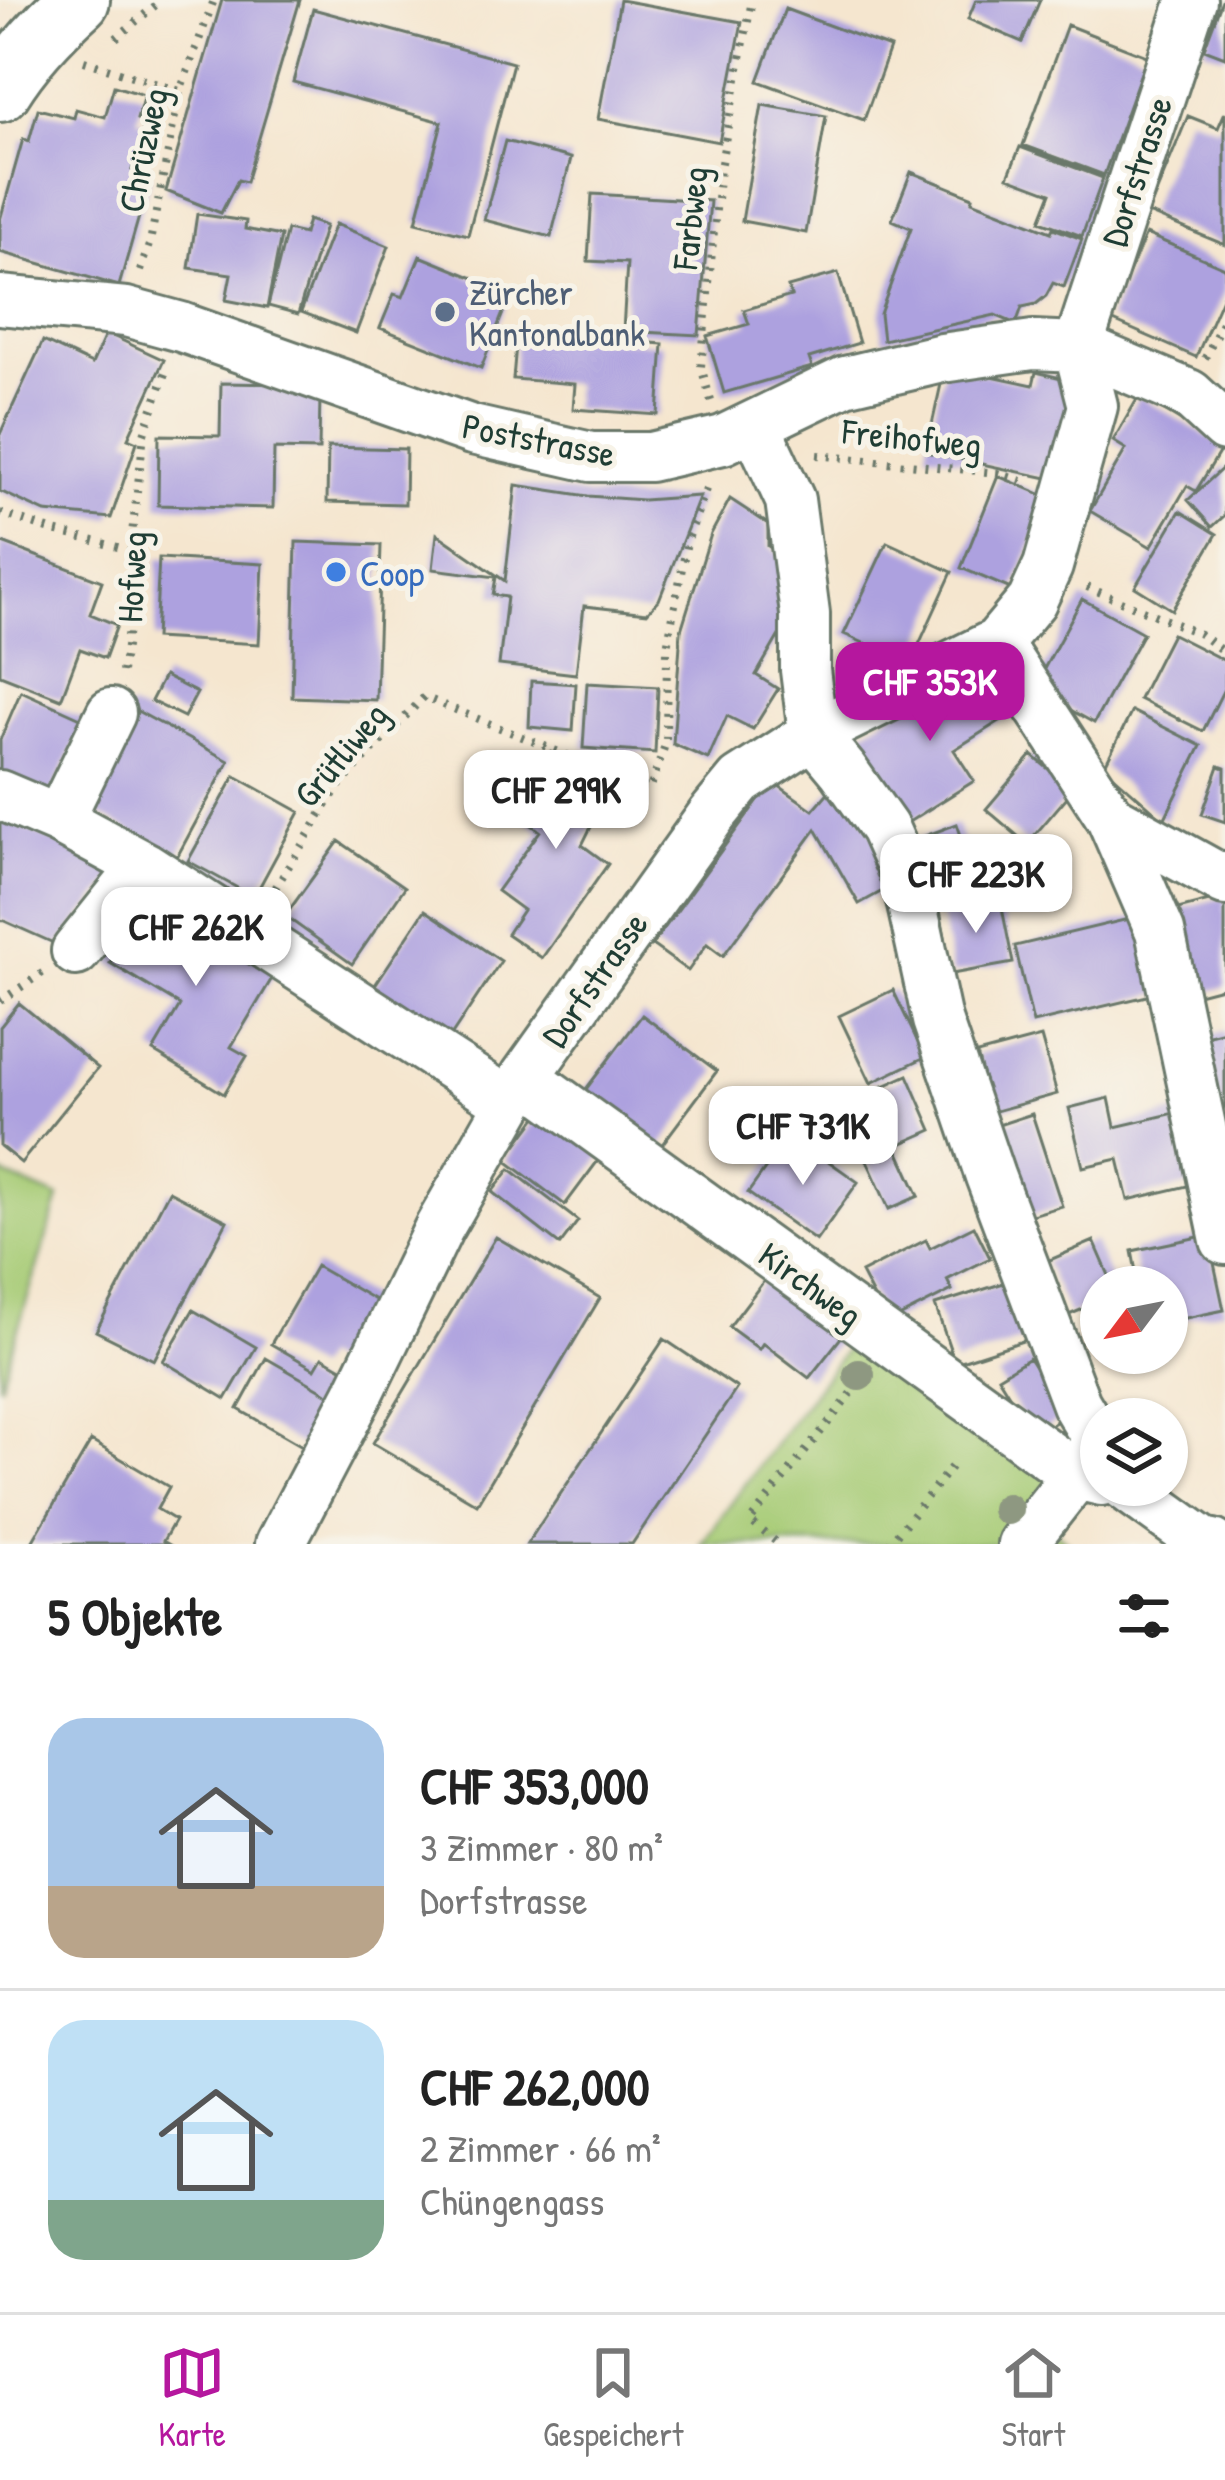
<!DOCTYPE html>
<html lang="de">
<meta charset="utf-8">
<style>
body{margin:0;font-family:"Patrick Hand",sans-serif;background:#f2f2f2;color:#222;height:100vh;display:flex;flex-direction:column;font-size:45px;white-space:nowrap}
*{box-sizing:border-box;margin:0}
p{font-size:39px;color:#767676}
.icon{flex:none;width:66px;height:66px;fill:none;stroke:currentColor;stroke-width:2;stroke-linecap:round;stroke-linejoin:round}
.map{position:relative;height:1544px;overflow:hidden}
.sheet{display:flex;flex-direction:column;background:#fff;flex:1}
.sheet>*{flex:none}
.needle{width:78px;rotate:238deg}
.tools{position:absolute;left:1080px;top:1266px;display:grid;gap:24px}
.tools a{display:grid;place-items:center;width:108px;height:108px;border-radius:50%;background:#fff;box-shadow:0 3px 9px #0004;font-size:60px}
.price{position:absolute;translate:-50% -102px;padding:0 27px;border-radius:24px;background:#fff;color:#222;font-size:39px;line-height:78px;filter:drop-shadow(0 3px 6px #0008)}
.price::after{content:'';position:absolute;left:50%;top:72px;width:36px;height:27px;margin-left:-18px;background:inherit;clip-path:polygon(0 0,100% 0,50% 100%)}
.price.active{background:#b5179e;color:#fff}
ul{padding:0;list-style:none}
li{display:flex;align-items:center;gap:36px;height:300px;padding:0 48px}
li+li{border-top:3px solid #e0e0e0}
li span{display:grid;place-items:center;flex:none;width:336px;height:240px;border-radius:36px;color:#555}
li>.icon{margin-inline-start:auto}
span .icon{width:144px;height:144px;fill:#fffc;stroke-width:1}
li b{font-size:51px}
h2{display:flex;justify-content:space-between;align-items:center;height:144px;padding:0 48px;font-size:51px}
.dock{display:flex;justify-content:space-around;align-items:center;height:168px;border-top:3px solid #e0e0e0;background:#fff;font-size:33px;color:#767676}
.dock a{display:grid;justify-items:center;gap:6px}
.dock .active{color:#b5179e}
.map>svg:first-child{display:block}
</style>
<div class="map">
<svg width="1225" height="1544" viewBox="0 0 1225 1544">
<rect width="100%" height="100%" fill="#f7f3e8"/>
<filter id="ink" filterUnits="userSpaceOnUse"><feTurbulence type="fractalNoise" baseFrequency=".00833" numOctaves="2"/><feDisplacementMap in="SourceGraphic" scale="24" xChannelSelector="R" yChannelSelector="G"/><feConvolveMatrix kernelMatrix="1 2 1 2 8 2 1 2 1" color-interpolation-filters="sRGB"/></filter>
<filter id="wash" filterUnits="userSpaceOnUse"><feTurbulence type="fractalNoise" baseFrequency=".004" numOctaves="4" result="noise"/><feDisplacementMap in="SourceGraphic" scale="48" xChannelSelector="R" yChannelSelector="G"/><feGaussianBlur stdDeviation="2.7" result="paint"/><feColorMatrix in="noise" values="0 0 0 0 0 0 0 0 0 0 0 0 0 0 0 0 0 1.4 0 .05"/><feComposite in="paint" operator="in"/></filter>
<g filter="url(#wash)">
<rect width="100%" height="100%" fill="#f5e6cf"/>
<!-- green -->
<path fill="#a6cb75" stroke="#628454" stroke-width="3" d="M 0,1173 L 59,1198 L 0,1386 Z
M 859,1331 L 1061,1481 L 1034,1512 L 1070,1544 L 701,1544 Z"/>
<g id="blocks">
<!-- building -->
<path fill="#ada1df" d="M 222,0 L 300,0 L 246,182 L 238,180 L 221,213 L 166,191 Z
M 620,0 L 742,22 L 719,142 L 598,119 Z
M 976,0 L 1040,0 L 1022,42 L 968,19 Z
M 1222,0 L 1225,0 L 1225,57 L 1204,49 Z
M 313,9 L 513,63 L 468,235 L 416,222 L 442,122 L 293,82 Z
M 785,9 L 890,48 L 864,120 L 758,81 Z
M 1067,25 L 1147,56 L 1104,175 L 1023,145 Z
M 114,86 L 144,95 L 137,119 L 145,122 L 132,170 L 151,175 L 119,286 L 0,252 L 0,220 L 23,139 L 29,141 L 38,109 L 74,118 L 76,109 L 105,117 Z
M 762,105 L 826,116 L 806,233 L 742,221 Z
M 1225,112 L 1225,245 L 1148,213 L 1188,116 L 1218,128 Z
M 505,141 L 571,158 L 551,237 L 484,220 Z
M 1020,147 L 1103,178 L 1082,236 L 1040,221 L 1051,193 L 1008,177 Z
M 911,172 L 973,197 L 972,201 L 1051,232 L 1053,228 L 1082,239 L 1064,287 L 1053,283 L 1046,296 L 1036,304 L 1022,307 L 1016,324 L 995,315 L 883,340 L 880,314 L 911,228 L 892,220 Z
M 592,194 L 710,201 L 699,335 L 623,331 L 627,263 L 588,261 Z
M 197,214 L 246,221 L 245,229 L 281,236 L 267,308 L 226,300 L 231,274 L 189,268 Z
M 308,220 L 325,226 L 298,314 L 268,306 L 287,230 L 304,234 Z
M 335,224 L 389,246 L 356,333 L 301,312 Z
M 1146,234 L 1225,268 L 1225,291 L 1196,357 L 1109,319 Z
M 420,256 L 511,293 L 481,368 L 380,328 L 394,294 L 403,297 Z
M 838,273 L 859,343 L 809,358 L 812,367 L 724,393 L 707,336 L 749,324 L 744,310 L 791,296 L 788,287 Z
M 106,333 L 164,360 L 128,438 L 137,442 L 111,518 L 45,512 L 0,491 L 0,434 L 43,341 L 92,364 Z
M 517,333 L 663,344 L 658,415 L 573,409 L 575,384 L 513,379 Z
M 945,366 L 1033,385 L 1036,372 L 1074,381 L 1052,479 L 926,452 Z
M 221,383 L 295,384 L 295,393 L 320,394 L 319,450 L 274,449 L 273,508 L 158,505 L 159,435 L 220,436 Z
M 1139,396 L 1223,446 L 1196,491 L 1187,486 L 1151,547 L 1090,511 L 1126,449 L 1113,441 Z
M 328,447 L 406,449 L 405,504 L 327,502 Z
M 1225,466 L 1225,515 L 1212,527 L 1188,500 Z
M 998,476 L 1050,498 L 1013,590 L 961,568 Z
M 516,485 L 588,496 L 643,500 L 700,496 L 659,600 L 647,613 L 584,606 L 576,674 L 499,665 L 507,597 L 493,595 L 496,577 L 433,569 L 437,534 L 505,581 Z
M 730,499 L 768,524 L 768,546 L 787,560 L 796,606 L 756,675 L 778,689 L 753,729 L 727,716 L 708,759 L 673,744 L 681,630 L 711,534 Z
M 1180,511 L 1217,534 L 1172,610 L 1135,587 Z
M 0,542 L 102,581 L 90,614 L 117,625 L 105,658 L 80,649 L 61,699 L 0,675 Z
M 296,542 L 381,545 L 376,700 L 292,697 Z
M 887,542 L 952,572 L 910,664 L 844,634 Z
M 159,558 L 263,564 L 259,644 L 155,638 Z
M 1082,599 L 1143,633 L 1094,723 L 1033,689 Z
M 1172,634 L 1225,661 L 1225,687 L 1203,731 L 1139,699 Z
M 986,668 L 1014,712 L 954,750 L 974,781 L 904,825 L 851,739 L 920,696 L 926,705 Z
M 164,676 L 197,693 L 184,717 L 151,701 Z
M 531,681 L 576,684 L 573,731 L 529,727 Z
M 587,683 L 658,687 L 655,753 L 583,748 Z
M 21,691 L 85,720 L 46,807 L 0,786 L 0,740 Z
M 130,707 L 229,761 L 177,857 L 78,803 Z
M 1132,711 L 1201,746 L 1164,820 L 1104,767 Z
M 550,752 L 615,778 L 582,845 L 608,864 L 542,958 L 507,934 L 523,910 L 497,891 L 540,831 L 521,817 Z
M 1032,755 L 1073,790 L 1027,844 L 986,809 Z
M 1219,766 L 1225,768 L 1225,822 L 1202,814 Z
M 235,776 L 300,812 L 254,897 L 188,861 Z
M 772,781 L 813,810 L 838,781 L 904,879 L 859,904 L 816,829 L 723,956 L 707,944 L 688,971 L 652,945 Z
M 0,817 L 119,871 L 58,945 L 0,919 Z
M 957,824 L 975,876 L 936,890 L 917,839 Z
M 339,841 L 405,887 L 352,964 L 285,916 Z
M 152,894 L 277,970 L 231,1047 L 247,1056 L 224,1094 L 153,1051 L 180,1005 L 110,963 Z
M 1225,897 L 1225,987 L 1187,997 L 1166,912 Z
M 1000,898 L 1013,963 L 952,974 L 940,910 Z
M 425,910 L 501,961 L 445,1045 L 369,994 Z
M 1141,916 L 1160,993 L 1033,1023 L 1015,946 Z
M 893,990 L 925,1057 L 871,1083 L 839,1016 Z
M 19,1003 L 98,1068 L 21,1163 L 0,1146 L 0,1027 Z
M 642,1015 L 717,1071 L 652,1158 L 577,1101 Z
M 1225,1031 L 1225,1108 L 1211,1112 L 1193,1039 Z
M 1041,1037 L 1057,1094 L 992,1112 L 977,1054 Z
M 908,1075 L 932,1130 L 896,1146 L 919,1196 L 889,1209 L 842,1105 Z
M 1109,1098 L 1115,1127 L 1179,1112 L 1196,1184 L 1128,1200 L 1118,1159 L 1083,1167 L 1069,1108 Z
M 543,1109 L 603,1154 L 565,1205 L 505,1160 Z
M 1032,1114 L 1062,1206 L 1019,1219 L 989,1128 Z
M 790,1134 L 858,1182 L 816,1241 L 748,1193 Z
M 510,1169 L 578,1221 L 560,1245 L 492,1192 Z
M 169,1191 L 227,1221 L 154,1360 L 96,1331 Z
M 974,1226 L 990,1258 L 947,1280 L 952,1290 L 887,1323 L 861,1273 L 926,1240 L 930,1248 Z
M 1208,1235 L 1224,1310 L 1167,1322 L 1167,1287 L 1139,1287 L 1132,1251 Z
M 496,1237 L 600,1298 L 477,1504 L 373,1443 Z
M 1094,1241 L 1114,1287 L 1101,1287 L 1101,1324 L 1091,1328 L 1083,1309 L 1069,1315 L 1045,1262 Z
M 316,1266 L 384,1305 L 347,1371 L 322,1357 L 315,1369 L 271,1344 Z
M 766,1278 L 843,1335 L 809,1378 L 763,1343 L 759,1349 L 729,1327 Z
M 1010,1281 L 1029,1339 L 955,1363 L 935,1305 Z
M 193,1310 L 256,1347 L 226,1399 L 163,1361 Z
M 664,1339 L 737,1388 L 632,1544 L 527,1544 Z
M 266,1358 L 332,1396 L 304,1447 L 238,1409 Z
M 1029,1358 L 1066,1416 L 1034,1435 L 998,1377 Z
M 91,1441 L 169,1487 L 157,1509 L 175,1520 L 163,1541 L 168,1544 L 31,1544 Z"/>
</g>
</g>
<g filter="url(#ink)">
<use href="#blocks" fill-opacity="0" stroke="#6a786a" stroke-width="3"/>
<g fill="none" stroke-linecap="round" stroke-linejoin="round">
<!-- minor casing -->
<g stroke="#6a786a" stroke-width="54">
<path id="minor" d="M 0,300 L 126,312 L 181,327 L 472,430 L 591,457 L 650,457 L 723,440 L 845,381 L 942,358 L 1033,345 L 1078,347 L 1189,394 L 1225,427
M 755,425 L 790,500 L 805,614 L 805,670 L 813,734 L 843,770 L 884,828 L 906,877 L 937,1020 L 990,1176 L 1076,1404 L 1101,1446
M 997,643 L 1111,818 L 1160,931 L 1225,1240
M 0,795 L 59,820 L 144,866 L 510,1103
M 1111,818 L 1225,881
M 59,820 L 111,713
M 76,951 L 144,866
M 525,1077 L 1076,1475 L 1101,1481
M 1124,1485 L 1203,1542 L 1213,1544
M 280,1544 L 358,1395 L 439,1228 L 525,1077 L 712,815 L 740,781 L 813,734 L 997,643 L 1032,601 L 1048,566 L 1093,406 L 1078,347 L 1192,0
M 1022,1544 L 1076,1475"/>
</g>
<!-- major casing -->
<g stroke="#6a786a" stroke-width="66">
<path id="major" d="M 0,91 C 21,57 49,27 79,0"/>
</g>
<!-- path -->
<path stroke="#6a786a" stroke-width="8" stroke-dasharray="3 9" stroke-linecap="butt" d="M 116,38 L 162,0
M 84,61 L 180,91
M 140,271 L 150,242 L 180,91 L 214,0
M 1205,358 L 1225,316
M 711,401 L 701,367 L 720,168 L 752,0
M 817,455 L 997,473 L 1028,483
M 0,513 L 54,531 L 130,550
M 1087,587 L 1200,634 L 1225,653
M 122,672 L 127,640 L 130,550 L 144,434 L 167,368
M 269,898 L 338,787 L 424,697 L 650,789 L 666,742 L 667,647 L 687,542 L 706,489
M 0,1001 L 44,972
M 775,1541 L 750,1521 L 859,1384
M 889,1544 L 952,1466"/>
<!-- minor -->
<use href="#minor" stroke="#fff" stroke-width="48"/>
<!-- major -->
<use href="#major" stroke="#fff" stroke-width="60"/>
</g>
<!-- trees -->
<g fill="#8e9881">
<circle cx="859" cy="1375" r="16"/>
<circle cx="1007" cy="1509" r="16"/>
</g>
</g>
<!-- markers -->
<circle fill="#5c6f8a" stroke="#f7f3e8" stroke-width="4.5" cx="445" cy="312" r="12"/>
<circle fill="#3f7fe0" stroke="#f7f3e8" stroke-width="4.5" cx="336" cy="572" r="12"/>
<g text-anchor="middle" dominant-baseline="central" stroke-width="10" stroke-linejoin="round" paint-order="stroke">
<!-- street labels -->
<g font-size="36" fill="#1f3d34" stroke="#f7f3e8">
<text transform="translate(142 150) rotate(-78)">Chrüzweg</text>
<text transform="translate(1136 171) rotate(-72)">Dorfstrasse</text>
<text transform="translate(689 218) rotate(-84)">Farbweg</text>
<text transform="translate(912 437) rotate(6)">Freihofweg</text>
<text transform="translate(539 439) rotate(11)">Poststrasse</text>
<text transform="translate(131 577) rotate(-87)">Hofweg</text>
<text transform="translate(340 754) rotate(-50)">Grütliweg</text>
<text transform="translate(594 979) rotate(-55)">Dorfstrasse</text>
<text transform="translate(811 1284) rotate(36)">Kirchweg</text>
</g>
<!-- service labels -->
<g font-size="36" fill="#4e5e75" stroke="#f7f3e8" text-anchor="start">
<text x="469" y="291">Zürcher<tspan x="469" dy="41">Kantonalbank</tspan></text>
</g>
<!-- shop labels -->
<g font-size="36" fill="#366cbe" stroke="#f7f3e8" text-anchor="start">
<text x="360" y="572">Coop</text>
</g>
</g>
</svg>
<div class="tools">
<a><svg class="needle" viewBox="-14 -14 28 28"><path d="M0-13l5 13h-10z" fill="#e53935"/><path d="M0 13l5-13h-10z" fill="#767676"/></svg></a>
<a><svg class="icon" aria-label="layers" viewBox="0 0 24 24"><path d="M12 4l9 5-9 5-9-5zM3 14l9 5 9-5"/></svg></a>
</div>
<b class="price active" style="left:930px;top:744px">CHF 353K</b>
<b class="price" style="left:556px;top:852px">CHF 299K</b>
<b class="price" style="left:976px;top:936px">CHF 223K</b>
<b class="price" style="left:196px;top:989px">CHF 262K</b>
<b class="price" style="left:803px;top:1188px">CHF 731K</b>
</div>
<section class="sheet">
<h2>5 Objekte<svg class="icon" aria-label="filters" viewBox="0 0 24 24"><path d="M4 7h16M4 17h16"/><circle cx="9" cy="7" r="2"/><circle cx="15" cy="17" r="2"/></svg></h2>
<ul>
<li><span style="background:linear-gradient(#a9c7e8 70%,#b9a48a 0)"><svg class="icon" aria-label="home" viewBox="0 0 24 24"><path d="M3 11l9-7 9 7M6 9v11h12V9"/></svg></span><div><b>CHF 353,000</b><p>3 Zimmer · 80 m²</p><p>Dorfstrasse</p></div></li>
<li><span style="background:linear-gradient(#bfe0f5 75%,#7fa58c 0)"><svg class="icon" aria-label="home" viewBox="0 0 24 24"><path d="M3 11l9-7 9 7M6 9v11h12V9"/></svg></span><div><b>CHF 262,000</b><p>2 Zimmer · 66 m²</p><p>Chüngengass</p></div></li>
</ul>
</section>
<nav class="dock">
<a class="active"><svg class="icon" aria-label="map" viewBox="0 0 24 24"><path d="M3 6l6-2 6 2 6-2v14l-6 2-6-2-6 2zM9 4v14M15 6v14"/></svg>Karte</a>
<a><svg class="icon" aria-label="saved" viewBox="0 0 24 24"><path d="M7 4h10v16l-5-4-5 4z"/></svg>Gespeichert</a>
<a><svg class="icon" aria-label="home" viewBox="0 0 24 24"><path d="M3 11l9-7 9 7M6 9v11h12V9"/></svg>Start</a>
</nav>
